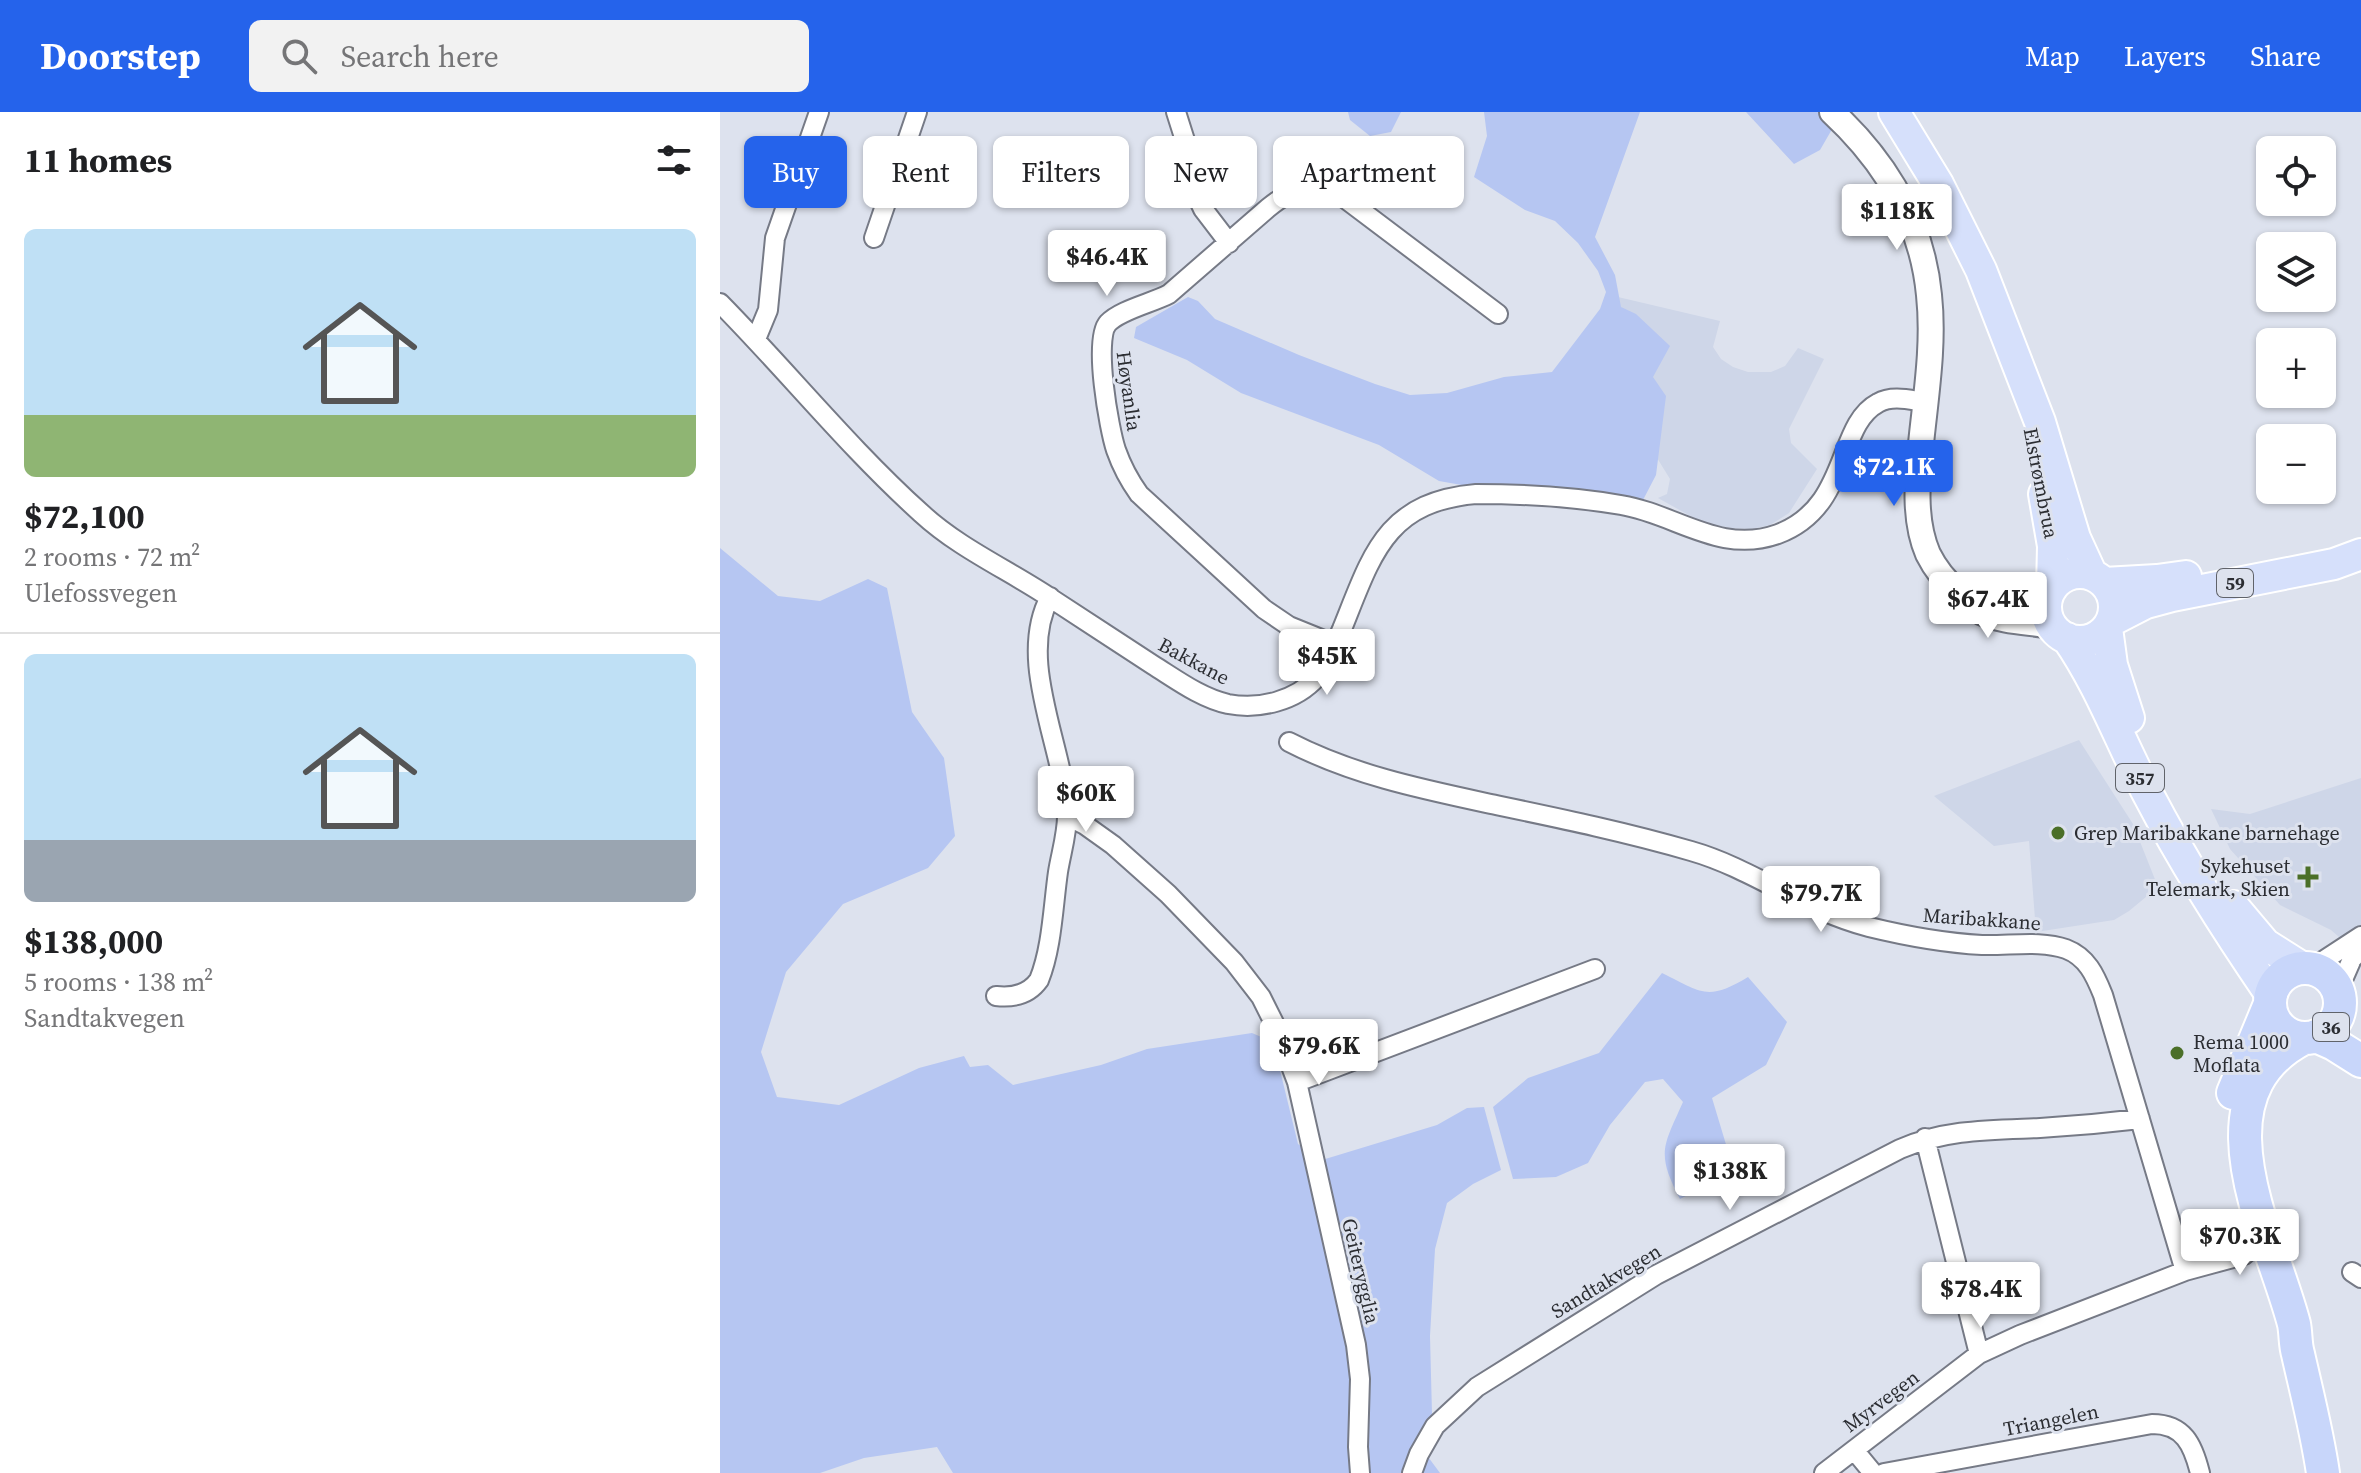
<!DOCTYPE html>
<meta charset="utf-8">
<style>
body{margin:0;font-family:"Source Serif 4",serif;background:#f2f2f2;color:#202124;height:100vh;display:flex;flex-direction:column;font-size:30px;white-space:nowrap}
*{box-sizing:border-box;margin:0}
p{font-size:26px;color:#757577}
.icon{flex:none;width:44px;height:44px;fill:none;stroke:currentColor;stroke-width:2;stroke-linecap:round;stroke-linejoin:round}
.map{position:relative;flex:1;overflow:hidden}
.panel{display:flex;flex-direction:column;background:#fff;width:720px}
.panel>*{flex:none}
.top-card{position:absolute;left:24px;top:24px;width:760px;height:72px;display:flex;gap:16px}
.tools{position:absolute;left:1536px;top:24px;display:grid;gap:16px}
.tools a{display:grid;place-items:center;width:80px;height:80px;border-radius:12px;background:#fff;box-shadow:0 2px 6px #0004;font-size:40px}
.price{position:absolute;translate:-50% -68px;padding:0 18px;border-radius:8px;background:#fff;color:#222;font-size:26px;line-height:52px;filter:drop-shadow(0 2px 4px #0008)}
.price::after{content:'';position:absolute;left:50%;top:48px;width:24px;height:18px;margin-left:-12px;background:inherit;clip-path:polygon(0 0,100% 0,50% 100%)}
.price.on{background:#2563eb;color:#fff}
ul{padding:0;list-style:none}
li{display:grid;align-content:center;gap:16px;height:424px;padding:0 24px}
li+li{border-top:2px solid #e0e0e0}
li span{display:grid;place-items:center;height:248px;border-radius:12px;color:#555}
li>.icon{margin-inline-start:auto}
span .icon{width:144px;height:144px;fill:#fffc;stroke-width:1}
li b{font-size:34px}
h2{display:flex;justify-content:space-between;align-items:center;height:96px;padding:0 24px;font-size:34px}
.tag{padding:0 28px;border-radius:12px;background:#fff;box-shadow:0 2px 6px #0004;font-size:28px;line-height:72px}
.tag.on{background:#2563eb;color:#fff}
header{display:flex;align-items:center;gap:48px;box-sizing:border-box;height:112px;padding:0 40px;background:#2563eb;color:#fff}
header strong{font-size:38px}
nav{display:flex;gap:44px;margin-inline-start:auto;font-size:28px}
.search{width:560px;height:72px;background:#f2f2f2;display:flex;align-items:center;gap:20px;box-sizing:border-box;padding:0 28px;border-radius:12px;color:#757577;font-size:30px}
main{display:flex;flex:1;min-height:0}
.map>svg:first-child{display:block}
</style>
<header>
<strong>Doorstep</strong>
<div class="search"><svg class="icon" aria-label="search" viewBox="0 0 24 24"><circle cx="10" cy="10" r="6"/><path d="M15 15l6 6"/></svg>Search here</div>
<nav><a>Map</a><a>Layers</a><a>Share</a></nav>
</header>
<main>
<section class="panel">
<h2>11 homes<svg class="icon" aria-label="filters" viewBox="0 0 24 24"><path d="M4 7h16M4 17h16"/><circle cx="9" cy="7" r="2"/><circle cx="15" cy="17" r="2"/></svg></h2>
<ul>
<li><span style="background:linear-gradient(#bfe0f5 75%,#8fb573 0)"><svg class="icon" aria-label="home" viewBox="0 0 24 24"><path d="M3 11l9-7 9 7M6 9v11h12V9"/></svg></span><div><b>$72,100</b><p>2 rooms · 72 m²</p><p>Ulefossvegen</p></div></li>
<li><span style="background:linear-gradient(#bfe0f5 75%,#9aa5b1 0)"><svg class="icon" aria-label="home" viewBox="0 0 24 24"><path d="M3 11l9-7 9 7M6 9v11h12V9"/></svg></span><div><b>$138,000</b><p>5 rooms · 138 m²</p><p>Sandtakvegen</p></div></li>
</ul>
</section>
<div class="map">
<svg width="1641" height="1361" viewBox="0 0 1641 1361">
<rect width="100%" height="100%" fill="#dde2ee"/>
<!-- built -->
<path fill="#ced6e8" d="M 898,185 L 1000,209 L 993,235 L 1001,247 L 1013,255 L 1028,260 L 1051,260 L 1065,254 L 1078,236 L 1104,247 L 1069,317 L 1071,331 L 1097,357 L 1069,401 L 1050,413 L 1032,417 L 1012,416 L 983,411 L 938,386 L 947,382 L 950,367 L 926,328 Z
M 1359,628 L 1413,712 L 1438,775 L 1409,799 L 1394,808 L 1316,820 L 1309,729 L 1274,734 L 1214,684 Z
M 1641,666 L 1641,844 L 1611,818 L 1560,793 L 1510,737 L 1491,697 L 1530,702 Z"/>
<!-- green -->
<path fill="#b6c6f2" d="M 628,0 L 681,0 L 671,20 L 650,24 L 630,8 Z
M 764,0 L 920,0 L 875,125 L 895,163 L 901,195 L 916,202 L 950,234 L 933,265 L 946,284 L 936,363 L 923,388 L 848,379 L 753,375 L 719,369 L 659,333 L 521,281 L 467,248 L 414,226 L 416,215 L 468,185 L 478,189 L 495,207 L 579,243 L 655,272 L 690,283 L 727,281 L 784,265 L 832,260 L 880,197 L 886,180 L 878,159 L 858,131 L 835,109 L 805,98 L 754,65 L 767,24 Z
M 1026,0 L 1122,0 L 1100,38 L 1074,52 Z
M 0,436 L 58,484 L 100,489 L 148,467 L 167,476 L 192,600 L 224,646 L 235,724 L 208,756 L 123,792 L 66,860 L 41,940 L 57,985 L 119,993 L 199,956 L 244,944 L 250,955 L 268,953 L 293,973 L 381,953 L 427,937 L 532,921 L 546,927 L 556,942 L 578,1032 L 602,1048 L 717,1013 L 747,996 L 764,995 L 781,1058 L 753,1072 L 727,1091 L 715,1137 L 710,1224 L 712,1302 L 700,1334 L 720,1361 L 233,1361 L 217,1335 L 144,1346 L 100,1361 L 0,1361 Z
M 942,861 C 981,880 987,890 1028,865 L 1067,910 L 1046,953 L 992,986 L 1014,1059 L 960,1087 C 936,1041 943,1035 963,990 L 943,967 L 925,970 L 890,1013 L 868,1051 L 836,1065 L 793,1067 L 773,995 L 808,966 L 879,941 Z"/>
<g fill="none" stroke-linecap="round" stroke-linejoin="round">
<!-- minor casing -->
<g stroke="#767a86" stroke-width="22">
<path id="minor" d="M 456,0 L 469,41 L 475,80 L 483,97 L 509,131
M 154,126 L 197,0
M 0,191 C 68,260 129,336 201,401 C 240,437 289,458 332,487 C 366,509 399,531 433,553 C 457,568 481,586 508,592 C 539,598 576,589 597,565 C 609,551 615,533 622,517 C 652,443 665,390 756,382 C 804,382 854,385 901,393 C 956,402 1000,443 1058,422 C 1130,395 1116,313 1158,291 C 1172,283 1190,288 1205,290
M 36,227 L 48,198 L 55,126 L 99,0
M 616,533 L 569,514 L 544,497 L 419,382 C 409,368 402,355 396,338 C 389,317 373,227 388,211 C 400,198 432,191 449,182 L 548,96 C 574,75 592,68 623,85 L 778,202
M 569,630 C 633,663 701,677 771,692 C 838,706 906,720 971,739 C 1034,757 1085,799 1149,815 C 1186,824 1224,831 1262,833 C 1289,834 1321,828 1346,837 C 1367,845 1375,863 1383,883 L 1465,1159
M 347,704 L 365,713 L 393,733 L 448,782 L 514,850 L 541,885 L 557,917 L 577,970 L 636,1233 L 640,1267 L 638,1335 L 640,1361
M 1592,856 L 1641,824
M 1618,879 L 1632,847 L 1641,837
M 276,884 C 293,886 309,882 319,868 C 332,836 333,795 338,760 C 341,741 348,719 347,700 C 343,633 296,548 330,485
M 577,970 L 875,857
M 1205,1026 L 1259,1242
M 1473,1152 L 1489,1139 L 1526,1120 L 1546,1124
M 1632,1160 L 1641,1166
M 1134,1338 L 1153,1361
M 692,1361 L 699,1342 L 715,1314 L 757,1275 L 936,1163 L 1180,1037 C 1226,1017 1271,1018 1320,1016 C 1354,1014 1387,1011 1420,1007
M 1104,1361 L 1259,1242 L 1300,1223 L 1465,1159 L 1524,1143 L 1546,1124
M 1164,1361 L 1432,1312 C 1464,1312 1473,1333 1480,1361"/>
</g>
<!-- tertiary casing -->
<g stroke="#767a86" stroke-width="28">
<path id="tertiary" d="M 1112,0 C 1166,50 1202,109 1209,183 C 1214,229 1207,276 1202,322 C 1198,361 1192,405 1208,442 C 1215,456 1226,470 1238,480 C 1245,487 1252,496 1261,500 C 1282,510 1309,510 1332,514
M 1266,490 L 1295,493 L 1328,483"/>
</g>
<!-- primary casing -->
<g stroke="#fff" stroke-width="34">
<path id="primary" d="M 1174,0 L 1218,72 L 1261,158 L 1320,310 L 1355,426 L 1372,463
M 1324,382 L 1333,434 L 1332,476
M1326 495a34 34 0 1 1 68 0a34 34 0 1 1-68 0Z
M 1384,471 L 1437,468 L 1466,464
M 1391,509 L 1426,491 L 1452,484 L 1614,452 L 1641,442
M 1387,516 L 1392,553 L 1409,606
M 1347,526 C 1381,575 1401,632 1429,684 C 1465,753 1507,819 1551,883
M 1513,794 L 1545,832 L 1583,856"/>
</g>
<!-- trunk casing -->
<g stroke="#fff" stroke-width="36">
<path id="trunk" d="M1550 891a35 35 0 1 1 70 0a35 35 0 1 1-70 0Z
M 1596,924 L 1614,932 L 1641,949
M 1584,926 C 1471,984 1551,1123 1574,1212 C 1576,1222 1575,1232 1578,1242 C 1587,1282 1597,1320 1603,1361
M 1513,981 L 1550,892"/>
</g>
<!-- minor -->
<use href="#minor" stroke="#fff" stroke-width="18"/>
<!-- tertiary -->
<use href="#tertiary" stroke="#fff" stroke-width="24"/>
<!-- primary -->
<use href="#primary" stroke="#d6e0fb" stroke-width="30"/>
<!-- trunk -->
<use href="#trunk" stroke="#c8d6fa" stroke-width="32"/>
</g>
<!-- markers -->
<g fill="#4b6f28" stroke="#dde2ee" stroke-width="3">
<circle cx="1338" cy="721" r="8"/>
<path d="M1584 753h8v8h8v8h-8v8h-8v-8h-8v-8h8z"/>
<circle cx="1457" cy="941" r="8"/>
</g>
<g text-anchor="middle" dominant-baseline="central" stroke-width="6" stroke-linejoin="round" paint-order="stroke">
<!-- shield labels -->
<g fill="#dde2ee" stroke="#60636a" stroke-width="2">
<rect x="1497" y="457" width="36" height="28" rx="6"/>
<rect x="1396" y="652" width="48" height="28" rx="6"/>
<rect x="1593" y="901" width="36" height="28" rx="6"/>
</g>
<g font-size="18" font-weight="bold" fill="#2b2d32">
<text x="1515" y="471">59</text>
<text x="1420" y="666">357</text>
<text x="1611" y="915">36</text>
</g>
<!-- street labels -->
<g font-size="20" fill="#2b2d32" stroke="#dde2ee">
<text transform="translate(409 279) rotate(82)">Høyanlia</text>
<text transform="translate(1321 371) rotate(79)">Elstrømbrua</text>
<text transform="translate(474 549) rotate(28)">Bakkane</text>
<text transform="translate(1262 807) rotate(4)">Maribakkane</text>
<text transform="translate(641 1159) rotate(77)">Geiterygglia</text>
<text transform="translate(886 1169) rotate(-31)">Sandtakvegen</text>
<text transform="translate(1161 1289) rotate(-37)">Myrvegen</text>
<text transform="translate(1331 1308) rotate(-11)">Triangelen</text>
</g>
<!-- poi labels -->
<g font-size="20" fill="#2b2d32" stroke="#dde2ee" text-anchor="start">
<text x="1354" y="721">Grep Maribakkane barnehage</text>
<text x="1570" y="754" text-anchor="end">Sykehuset<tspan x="1570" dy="23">Telemark, Skien</tspan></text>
<text x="1473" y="930">Rema 1000<tspan x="1473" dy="23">Moflata</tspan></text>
</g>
</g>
</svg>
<div class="tools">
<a><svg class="icon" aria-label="locate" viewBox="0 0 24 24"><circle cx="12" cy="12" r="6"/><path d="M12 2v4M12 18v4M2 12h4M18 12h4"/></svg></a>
<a><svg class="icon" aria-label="layers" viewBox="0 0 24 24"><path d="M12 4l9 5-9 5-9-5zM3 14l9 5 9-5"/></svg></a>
<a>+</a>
<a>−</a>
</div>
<b class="price" style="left:1177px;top:140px">$118K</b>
<b class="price" style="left:387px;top:186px">$46.4K</b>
<b class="price on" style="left:1174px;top:396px">$72.1K</b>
<b class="price" style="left:1268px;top:528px">$67.4K</b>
<b class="price" style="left:607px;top:585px">$45K</b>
<b class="price" style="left:366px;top:722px">$60K</b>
<b class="price" style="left:1101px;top:822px">$79.7K</b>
<b class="price" style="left:599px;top:975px">$79.6K</b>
<b class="price" style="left:1010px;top:1100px">$138K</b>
<b class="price" style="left:1520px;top:1165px">$70.3K</b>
<b class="price" style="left:1261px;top:1218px">$78.4K</b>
<div class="top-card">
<a class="tag on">Buy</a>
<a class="tag">Rent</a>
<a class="tag">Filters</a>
<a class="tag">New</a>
<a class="tag">Apartment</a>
</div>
</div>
</main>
